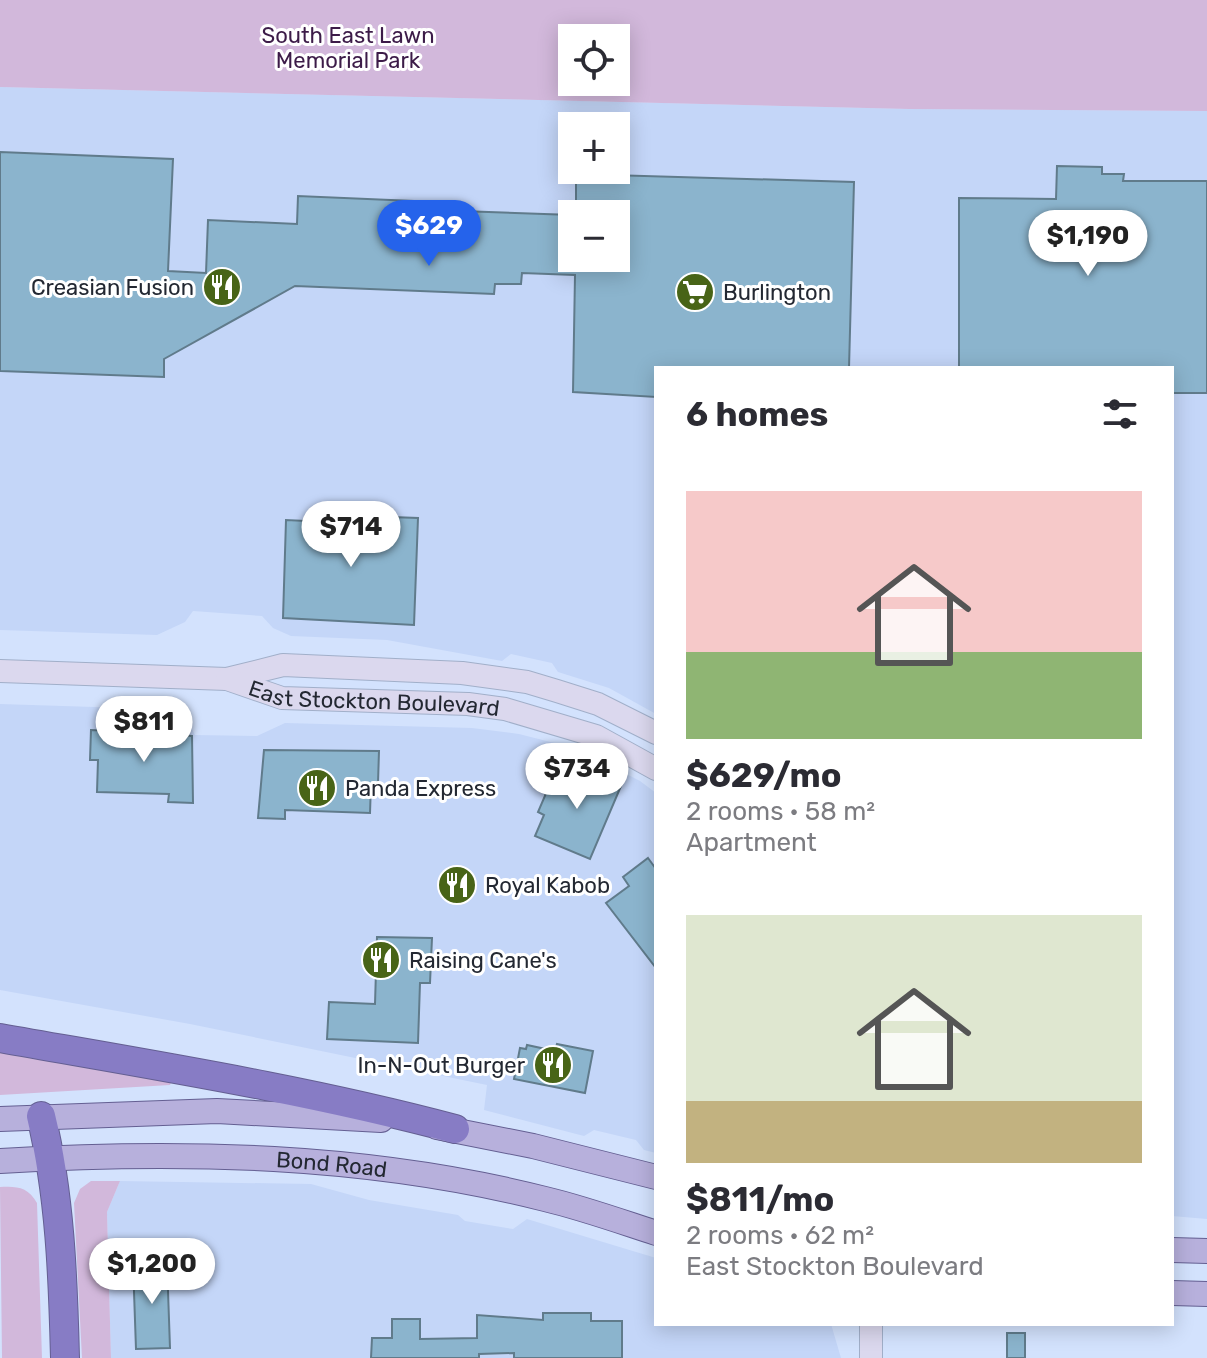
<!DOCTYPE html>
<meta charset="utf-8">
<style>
body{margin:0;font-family:Rubik,sans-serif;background:#f2f2f3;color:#2b2b33;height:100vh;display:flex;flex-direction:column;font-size:30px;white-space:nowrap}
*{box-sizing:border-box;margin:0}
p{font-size:26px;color:#7c7c81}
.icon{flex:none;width:44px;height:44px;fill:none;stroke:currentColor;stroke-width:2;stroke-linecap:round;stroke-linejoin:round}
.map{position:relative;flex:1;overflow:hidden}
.drawer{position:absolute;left:654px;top:366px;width:520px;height:960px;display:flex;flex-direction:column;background:#fff;border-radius:0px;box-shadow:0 4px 20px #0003}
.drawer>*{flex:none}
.fabs{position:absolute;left:558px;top:24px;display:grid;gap:16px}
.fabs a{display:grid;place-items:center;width:72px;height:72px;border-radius:0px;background:#fff;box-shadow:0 4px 20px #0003;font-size:40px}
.price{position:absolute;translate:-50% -68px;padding:0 18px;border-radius:28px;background:#fff;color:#222;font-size:26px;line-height:52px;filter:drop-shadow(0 2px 4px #0008)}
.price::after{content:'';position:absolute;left:50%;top:48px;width:24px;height:18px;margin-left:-12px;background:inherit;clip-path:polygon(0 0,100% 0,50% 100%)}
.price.current{background:#2563eb;color:#fff}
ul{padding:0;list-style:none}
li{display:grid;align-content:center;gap:16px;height:424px;padding:0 32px}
li span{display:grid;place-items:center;height:248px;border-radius:0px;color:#555}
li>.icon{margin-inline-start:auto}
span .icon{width:144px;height:144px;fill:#fffc;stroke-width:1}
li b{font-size:34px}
h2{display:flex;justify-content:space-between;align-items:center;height:96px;padding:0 32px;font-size:34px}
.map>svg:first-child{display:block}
</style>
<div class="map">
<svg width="1207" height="1358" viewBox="0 0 1207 1358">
<rect width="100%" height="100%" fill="#d3e2fd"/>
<!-- built -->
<path fill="#c4d6f8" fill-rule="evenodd" d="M 0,87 L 909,109 L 1207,111 L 1207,1219 L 1172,1216 L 1172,368 L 656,368 L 656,714 L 609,688 L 558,672 L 552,663 L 511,654 L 502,661 L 387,640 L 291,636 L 273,628 L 262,616 L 193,611 L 185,622 L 157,635 L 0,630 ZM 572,126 L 616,126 L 616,170 L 572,170 ZM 572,214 L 616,214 L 616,258 L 572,258 Z
M 0,704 L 157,709 L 188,722 L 195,735 L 257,736 L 285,723 L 472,728 L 519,734 L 578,749 L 640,781 L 656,793 L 656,1153 L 644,1150 L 636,1140 L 594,1130 L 584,1136 L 484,1110 L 487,1085 L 190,1024 L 0,990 Z
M 120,1181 L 311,1184 L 369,1200 L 458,1215 L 465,1221 L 513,1229 L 527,1219 L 656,1258 L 656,1324 L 831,1324 L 841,1358 L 111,1358 L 107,1212 Z"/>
<!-- green -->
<path fill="#d2b8db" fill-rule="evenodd" d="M 0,0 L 1207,0 L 1207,111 L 909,109 L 0,87 ZM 616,38 L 616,82 L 572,82 L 572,38 Z
M 0,1049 L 172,1080 L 170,1085 L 0,1095 Z
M 91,1181 L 120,1181 L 107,1212 L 111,1358 L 82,1358 L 74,1203 L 80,1189 Z
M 0,1187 C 17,1186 28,1187 37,1203 L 42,1358 L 2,1358 Z"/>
<!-- building -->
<path fill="#8bb4cd" stroke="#607b8b" stroke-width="2" d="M 0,152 L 173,159 L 168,271 L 206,273 L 208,220 L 297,224 L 298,196 L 460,203 L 460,211 L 572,215 L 572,258 L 616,258 L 616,214 L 576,214 L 576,174 L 854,182 L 849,368 L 656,368 L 656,397 L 573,392 L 575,275 L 522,273 L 521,284 L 495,284 L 494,294 L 295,286 L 164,359 L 164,377 L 0,371 Z
M 1057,166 L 1102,167 L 1102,174 L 1124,174 L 1123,181 L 1207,181 L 1207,393 L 1172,393 L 1172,368 L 959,368 L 959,198 L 1056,199 Z
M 308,514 L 418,518 L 414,625 L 283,618 L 286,520 L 306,521 Z
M 91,730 L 192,736 L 193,803 L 168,802 L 169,794 L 97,792 L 98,760 L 90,760 Z
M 264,750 L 379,751 L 378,783 L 371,783 L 370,813 L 285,810 L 285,819 L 258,818 Z
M 571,766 L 621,786 L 590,859 L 535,836 L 544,815 L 538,812 L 553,777 L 565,782 Z
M 648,858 L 656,869 L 656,968 L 606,903 L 629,886 L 623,877 Z
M 377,937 L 432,938 L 430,983 L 420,983 L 418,1043 L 327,1039 L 329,1002 L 375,1004 Z
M 557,1044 L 593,1051 L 585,1093 L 514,1079 L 520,1048 L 526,1049 L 527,1045 L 555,1051 Z
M 167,1262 L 170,1348 L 136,1349 L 133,1263 Z
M 543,1313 L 591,1313 L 591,1321 L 622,1321 L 622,1358 L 514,1358 L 514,1353 L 479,1354 L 479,1358 L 371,1358 L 372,1338 L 392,1338 L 392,1319 L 420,1319 L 420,1339 L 477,1338 L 477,1315 L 543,1320 Z
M 1007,1333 L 1025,1333 L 1025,1358 L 1007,1358 Z"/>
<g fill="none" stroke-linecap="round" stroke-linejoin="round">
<!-- secondary casing -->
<g stroke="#a1afc9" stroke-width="24">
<g id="secondary">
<path d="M 0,671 L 227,679 L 283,665 L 462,673 L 527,682 L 557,691 L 598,704 L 656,733"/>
<path id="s1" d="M 227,679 L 282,698 L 468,704 L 505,709 L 596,736 L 656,769"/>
<path d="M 871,1324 L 871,1358"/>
</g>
</g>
<!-- primary casing -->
<g stroke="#645f92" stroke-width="26">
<g id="primary">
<path d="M 0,1119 L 217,1111 L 381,1120"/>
<path d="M 437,1127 L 533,1146 L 656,1177"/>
<path id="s2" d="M 0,1161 C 181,1150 368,1154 545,1199 C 583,1208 619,1221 656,1233"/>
<path d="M 1172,1250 L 1207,1251"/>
<path d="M 1172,1293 L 1207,1294"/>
</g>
</g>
<!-- highway casing -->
<g stroke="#645f92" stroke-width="30">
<path id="highway" d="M 0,1038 C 152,1065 305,1089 455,1129
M 41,1116 C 60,1195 63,1277 65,1358"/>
</g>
<!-- secondary -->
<use href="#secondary" stroke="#dbd8ee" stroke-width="22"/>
<!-- primary -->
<use href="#primary" stroke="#b7b0dc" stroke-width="24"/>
<!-- highway -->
<use href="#highway" stroke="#877cc5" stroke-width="28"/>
</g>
<!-- icons -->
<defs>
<g id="restaurant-disc" transform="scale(2)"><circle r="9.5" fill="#486417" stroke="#fff"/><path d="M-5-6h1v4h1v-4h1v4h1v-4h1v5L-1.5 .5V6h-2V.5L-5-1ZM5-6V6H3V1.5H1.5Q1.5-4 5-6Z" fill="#fff"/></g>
<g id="supermarket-disc" transform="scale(2)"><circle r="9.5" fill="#486417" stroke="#fff"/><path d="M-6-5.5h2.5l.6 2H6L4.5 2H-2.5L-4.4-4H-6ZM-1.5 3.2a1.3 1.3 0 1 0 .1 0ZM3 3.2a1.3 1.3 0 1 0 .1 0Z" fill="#fff"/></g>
</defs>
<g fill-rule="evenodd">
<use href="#restaurant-disc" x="222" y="287"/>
<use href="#supermarket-disc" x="695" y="292"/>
<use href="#restaurant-disc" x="317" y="788"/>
<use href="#restaurant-disc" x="457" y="885"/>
<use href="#restaurant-disc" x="381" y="960"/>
<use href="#restaurant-disc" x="553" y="1065"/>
</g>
<g text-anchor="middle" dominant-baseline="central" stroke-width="6" stroke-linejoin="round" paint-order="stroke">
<!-- park labels -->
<g font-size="22" fill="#3c1b48" stroke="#fff">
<text x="348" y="35">South East Lawn<tspan x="348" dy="25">Memorial Park</tspan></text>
</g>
<!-- poi labels -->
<g font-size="22" fill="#232832" stroke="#fff" text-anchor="start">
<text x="194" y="287" text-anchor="end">Creasian Fusion</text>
<text x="723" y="292">Burlington</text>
<text x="345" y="788">Panda Express</text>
<text x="485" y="885">Royal Kabob</text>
<text x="409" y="960">Raising Cane's</text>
<text x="525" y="1065" text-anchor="end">In-N-Out Burger</text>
</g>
<!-- street labels -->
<g font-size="22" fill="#232832" stroke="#fff">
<text stroke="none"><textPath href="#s1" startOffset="150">East Stockton Boulevard</textPath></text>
<text stroke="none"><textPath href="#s2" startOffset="332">Bond Road</textPath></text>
</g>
</g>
</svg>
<div class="fabs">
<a><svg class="icon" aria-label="locate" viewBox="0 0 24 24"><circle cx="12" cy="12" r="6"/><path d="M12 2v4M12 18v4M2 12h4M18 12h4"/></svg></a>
<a>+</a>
<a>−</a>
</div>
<b class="price current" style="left:429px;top:268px">$629</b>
<b class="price" style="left:1088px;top:278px">$1,190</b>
<b class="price" style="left:351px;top:569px">$714</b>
<b class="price" style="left:144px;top:764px">$811</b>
<b class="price" style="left:577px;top:811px">$734</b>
<b class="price" style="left:152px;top:1306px">$1,200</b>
<section class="drawer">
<h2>6 homes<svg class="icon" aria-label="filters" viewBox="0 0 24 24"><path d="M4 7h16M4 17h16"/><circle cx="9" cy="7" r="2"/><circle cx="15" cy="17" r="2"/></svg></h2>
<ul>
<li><span style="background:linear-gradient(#f6c9c9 65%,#8fb573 0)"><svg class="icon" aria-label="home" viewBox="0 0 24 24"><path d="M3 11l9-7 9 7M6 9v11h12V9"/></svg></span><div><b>$629/mo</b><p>2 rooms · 58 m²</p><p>Apartment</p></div></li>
<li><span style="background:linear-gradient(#dfe7d0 75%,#c2b280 0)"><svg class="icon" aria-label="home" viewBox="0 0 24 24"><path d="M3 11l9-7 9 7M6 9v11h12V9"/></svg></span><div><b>$811/mo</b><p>2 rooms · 62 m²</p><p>East Stockton Boulevard</p></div></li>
</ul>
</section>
</div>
